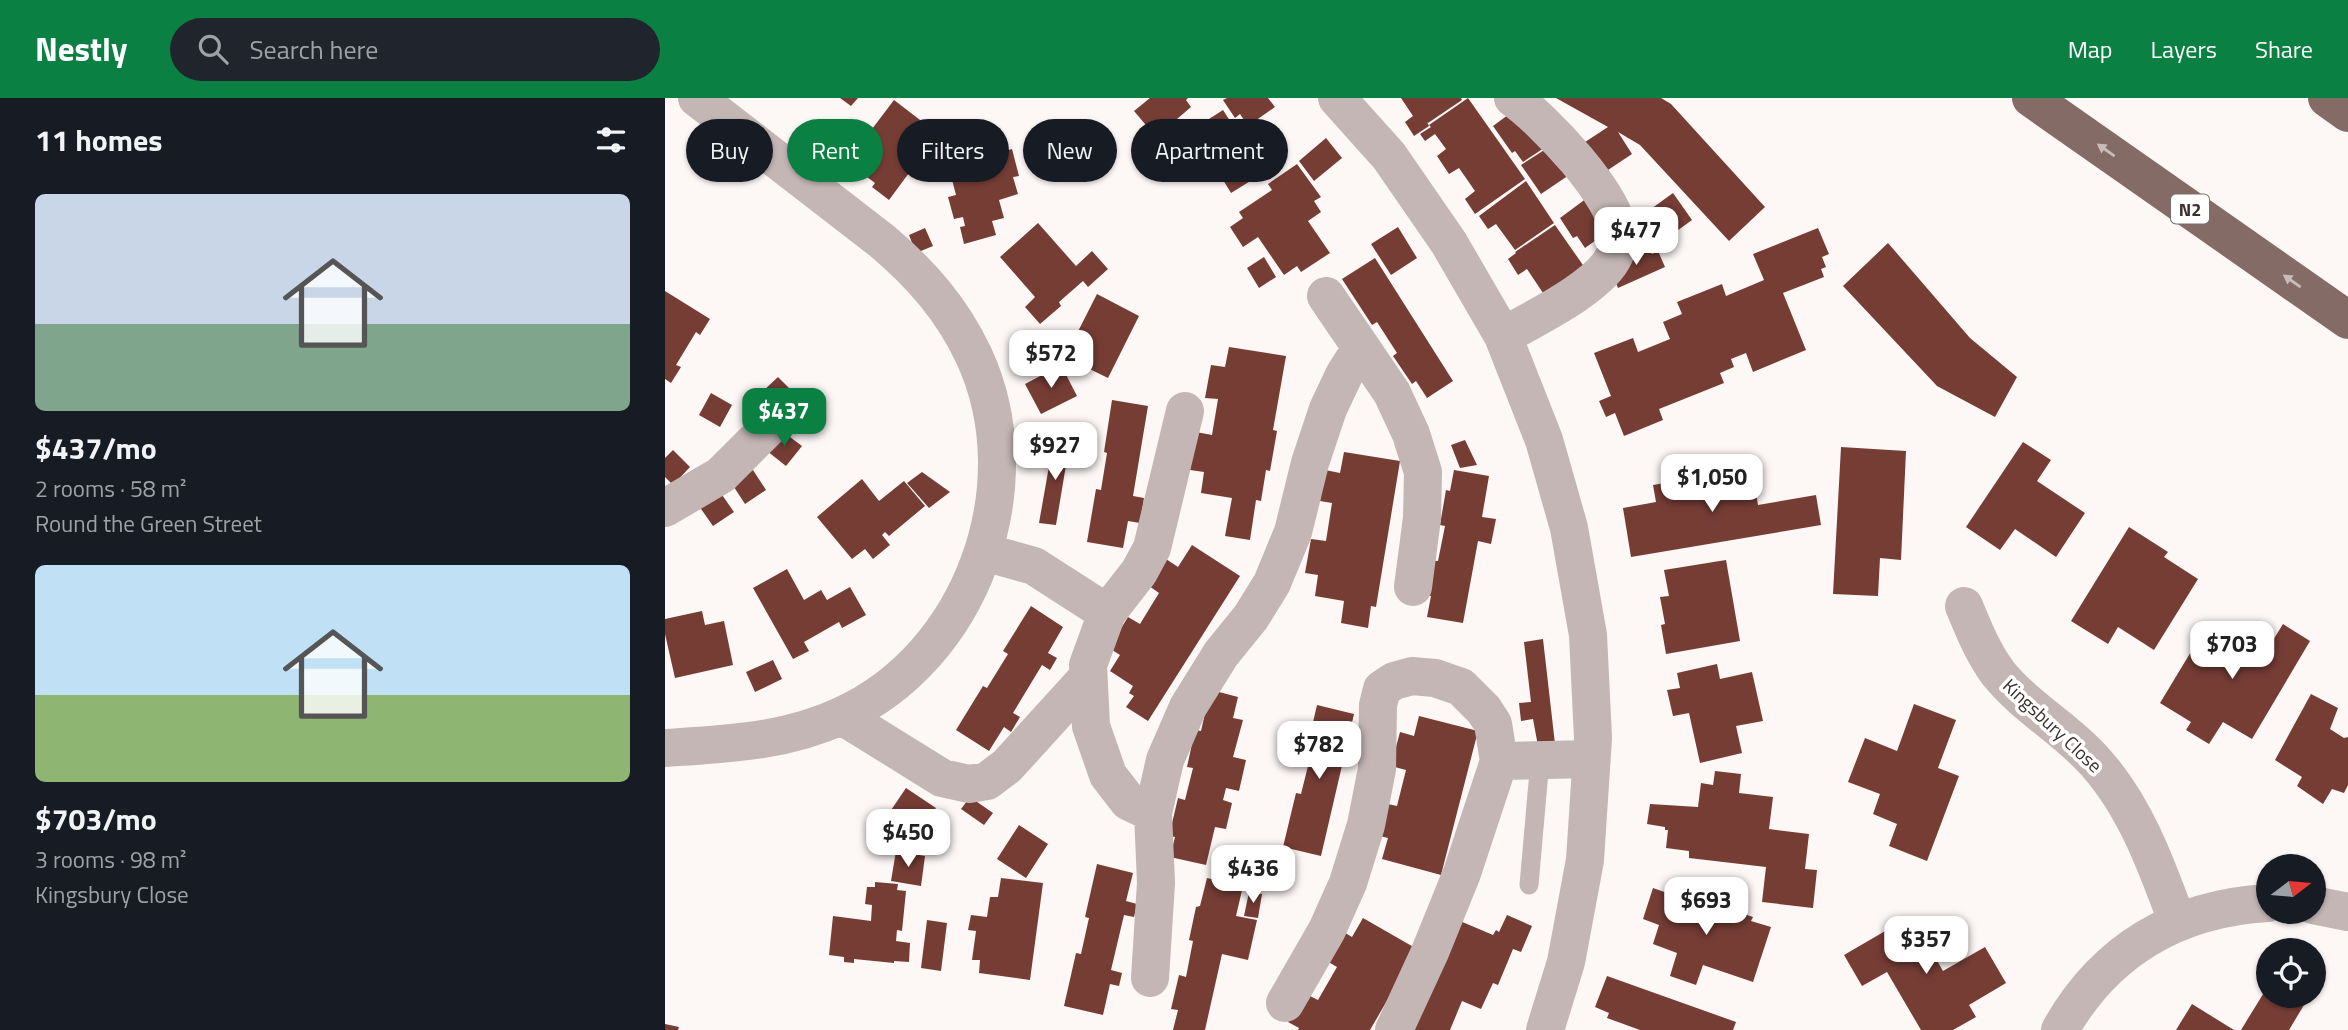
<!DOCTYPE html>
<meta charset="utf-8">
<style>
body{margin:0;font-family:"Titillium Web",sans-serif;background:#20242c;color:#f1f3f6;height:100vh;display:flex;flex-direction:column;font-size:26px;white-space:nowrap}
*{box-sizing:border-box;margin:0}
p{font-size:23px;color:#9ea1a6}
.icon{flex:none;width:38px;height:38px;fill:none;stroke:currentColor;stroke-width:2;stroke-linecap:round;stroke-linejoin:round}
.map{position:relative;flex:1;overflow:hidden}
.drawer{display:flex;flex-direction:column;background:#171b24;width:665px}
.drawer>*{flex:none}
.hud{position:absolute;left:21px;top:21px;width:665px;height:63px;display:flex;gap:14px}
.needle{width:46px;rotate:74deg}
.tools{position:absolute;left:1591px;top:756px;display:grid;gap:14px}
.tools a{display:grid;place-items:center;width:70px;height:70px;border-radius:50%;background:#171b24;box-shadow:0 2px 5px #0004;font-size:35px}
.price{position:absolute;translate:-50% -60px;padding:0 16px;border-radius:14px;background:#fff;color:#222;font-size:23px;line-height:46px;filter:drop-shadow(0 2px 4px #0008)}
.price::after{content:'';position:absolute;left:50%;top:42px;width:21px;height:16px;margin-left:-10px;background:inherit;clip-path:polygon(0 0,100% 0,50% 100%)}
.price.on{background:#0b8043;color:#fff}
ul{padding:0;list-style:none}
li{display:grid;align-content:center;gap:14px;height:371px;padding:0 35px}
li span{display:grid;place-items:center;height:217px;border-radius:10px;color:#555}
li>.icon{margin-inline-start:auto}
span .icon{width:126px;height:126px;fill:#fffc;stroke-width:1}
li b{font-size:30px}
h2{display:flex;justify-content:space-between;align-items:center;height:84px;padding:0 35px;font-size:30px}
.chip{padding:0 24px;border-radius:32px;background:#171b24;box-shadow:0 2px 5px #0004;font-size:24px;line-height:63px}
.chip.on{background:#0b8043;color:#fff}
header{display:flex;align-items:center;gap:42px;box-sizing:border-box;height:98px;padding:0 35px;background:#0b8043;color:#fff}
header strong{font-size:33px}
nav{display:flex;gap:38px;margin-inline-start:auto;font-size:24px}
.search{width:490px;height:63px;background:#20242c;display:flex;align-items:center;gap:18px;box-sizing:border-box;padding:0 24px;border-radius:38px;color:#9ea1a6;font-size:26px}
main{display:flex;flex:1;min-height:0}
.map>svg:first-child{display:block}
</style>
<header>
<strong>Nestly</strong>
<div class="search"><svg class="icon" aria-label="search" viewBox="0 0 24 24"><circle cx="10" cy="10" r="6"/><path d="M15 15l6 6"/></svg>Search here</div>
<nav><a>Map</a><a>Layers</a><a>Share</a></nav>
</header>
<main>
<section class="drawer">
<h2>11 homes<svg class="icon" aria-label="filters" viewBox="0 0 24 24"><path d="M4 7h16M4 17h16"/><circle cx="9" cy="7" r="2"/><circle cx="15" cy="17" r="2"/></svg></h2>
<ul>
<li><span style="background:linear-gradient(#c9d6e8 60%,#7fa58c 0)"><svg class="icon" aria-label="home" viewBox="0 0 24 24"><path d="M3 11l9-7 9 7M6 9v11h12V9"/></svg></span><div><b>$437/mo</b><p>2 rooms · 58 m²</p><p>Round the Green Street</p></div></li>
<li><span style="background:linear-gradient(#bfe0f5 60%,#8fb573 0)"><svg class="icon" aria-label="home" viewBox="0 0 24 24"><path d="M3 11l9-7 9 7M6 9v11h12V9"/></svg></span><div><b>$703/mo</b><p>3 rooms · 98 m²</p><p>Kingsbury Close</p></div></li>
</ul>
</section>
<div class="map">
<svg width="1683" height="932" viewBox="0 0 1683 932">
<rect width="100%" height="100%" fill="#fdf7f6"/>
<!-- building -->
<path fill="#763d35" d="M 175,0 L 193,0 L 186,8 Z
M 485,0 L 523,0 L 521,2 L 526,9 L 491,39 L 469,13 Z
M 562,0 L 603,0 L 610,9 L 583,28 L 575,16 L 570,20 L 558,2 Z
M 736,0 L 796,0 L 797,2 L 763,25 L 762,24 L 764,28 L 749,38 L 740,24 L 748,18 Z
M 803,0 L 860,81 L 810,116 L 800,101 L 810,93 L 794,70 L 784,76 L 772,58 L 781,51 L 770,36 L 760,43 L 755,36 L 766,29 L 764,27 Z
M 891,0 L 996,0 L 1006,6 L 1100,109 L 1064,143 L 975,47 L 953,34 L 967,56 L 937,76 L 917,46 L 943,29 Z
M 229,2 L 285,45 L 259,79 L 250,72 L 246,77 L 244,75 L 224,102 L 207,89 L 210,85 L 182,64 Z
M 558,12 L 576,40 L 571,44 L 579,57 L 586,53 L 595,67 L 582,75 L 587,82 L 566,95 L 543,57 L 559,47 L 552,35 L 527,50 L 519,37 Z
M 847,14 L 879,50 L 858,64 L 850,53 L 847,55 L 828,28 Z
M 661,40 L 677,60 L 649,83 L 634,63 Z
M 887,47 L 907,75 L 876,96 L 856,67 Z
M 347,51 L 354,78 L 348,79 L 353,96 L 334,102 L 339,120 L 327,123 L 331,137 L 299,146 L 295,129 L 300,128 L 298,119 L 289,121 L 283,99 L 291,97 L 283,66 L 302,61 L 304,68 L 317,64 L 315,60 Z
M 632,66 L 656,99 L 649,103 L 656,114 L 643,123 L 665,155 L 636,174 L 632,168 L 619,177 L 593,139 L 578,149 L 565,129 L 578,120 L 574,114 L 607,92 L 603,86 Z
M 861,83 L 889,125 L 850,152 L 831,126 L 823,131 L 814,118 Z
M 1008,95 L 1027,122 L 998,143 L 979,116 Z
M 922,100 L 941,135 L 920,150 L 912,138 L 908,140 L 895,120 Z
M 373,125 L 411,168 L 427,153 L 443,171 L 423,189 L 418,183 L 394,204 L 396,208 L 375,226 L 360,209 L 370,199 L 335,159 Z
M 890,127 L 920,170 L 880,198 L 862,171 L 853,177 L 843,161 L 851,155 L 850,154 Z
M 733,129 L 752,160 L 726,177 L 706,146 Z
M 260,130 L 268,148 L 251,155 L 244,137 Z
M 1153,130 L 1164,156 L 1157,159 L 1161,169 L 1156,171 L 1159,179 L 1118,195 L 1141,252 L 1088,274 L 1081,255 L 1066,261 L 1069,269 L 1055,275 L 1059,285 L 994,311 L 998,322 L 959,338 L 950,315 L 941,319 L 934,303 L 946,298 L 929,255 L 968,240 L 973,254 L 1005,241 L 998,224 L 1017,216 L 1012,204 L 1057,186 L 1061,198 L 1099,182 L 1088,156 Z
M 1223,145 L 1305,240 L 1352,279 L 1330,319 L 1272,288 L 1178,188 Z
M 985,150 L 987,156 L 993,153 L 1000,169 L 953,190 L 946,174 L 948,166 Z
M 599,159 L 611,179 L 594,190 L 582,170 Z
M 710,160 L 788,283 L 762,300 L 751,283 L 747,286 L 728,258 L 732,255 L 712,224 L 707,227 L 677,181 Z
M 0,193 L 45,221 L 35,237 L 31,234 L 11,267 L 16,269 L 6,285 L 0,281 Z
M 432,196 L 474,218 L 443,280 L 400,259 Z
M 564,249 L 621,258 L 608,332 L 612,333 L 605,373 L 601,372 L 596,403 L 591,402 L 585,442 L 560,438 L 567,400 L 536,395 L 539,374 L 525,372 L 531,334 L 547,337 L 553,301 L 540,300 L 546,267 L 560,269 Z
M 396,267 L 412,298 L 376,316 L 360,286 Z
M 113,279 L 130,296 L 112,313 L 95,296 Z
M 46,295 L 67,307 L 55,329 L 34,317 Z
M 447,302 L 483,308 L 468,398 L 479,400 L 475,425 L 463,423 L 458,450 L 422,444 L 431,391 L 436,392 L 442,355 L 439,354 Z
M 117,333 L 137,348 L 121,368 L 102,353 Z
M 389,340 L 405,343 L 391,427 L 374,425 Z
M 800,342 L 812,367 L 795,370 L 786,347 Z
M 1358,344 L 1386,362 L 1372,383 L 1420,415 L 1391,459 L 1350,431 L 1335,452 L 1301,429 Z
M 1176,349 L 1241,353 L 1236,462 L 1215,460 L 1213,498 L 1168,496 Z
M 8,352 L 25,369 L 8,387 L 0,379 L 0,360 Z
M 679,354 L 735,363 L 711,509 L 706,508 L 703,530 L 676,525 L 679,503 L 650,498 L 653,477 L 640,475 L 646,441 L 661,443 L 667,405 L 655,403 L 660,372 L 675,375 Z
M 1087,370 L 1093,407 L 1151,397 L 1156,427 L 966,459 L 958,410 L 991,404 L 988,387 Z
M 88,372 L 101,392 L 80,406 L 67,386 Z
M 789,372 L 824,378 L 817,419 L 831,421 L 826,446 L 813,443 L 798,525 L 762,519 L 766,498 L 761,497 L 767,463 L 773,463 L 780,428 L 775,427 L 781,392 L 785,393 Z
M 257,374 L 285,394 L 264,410 L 242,385 Z
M 197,381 L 214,403 L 239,383 L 260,408 L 224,438 L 220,434 L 217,437 L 225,447 L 208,461 L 200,451 L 187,461 L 152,419 Z
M 55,394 L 69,414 L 48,428 L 34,408 Z
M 1464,429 L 1503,454 L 1499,459 L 1533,481 L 1489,552 L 1453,529 L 1443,546 L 1406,523 Z
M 527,447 L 575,478 L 483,623 L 461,609 L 469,598 L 464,595 L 468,588 L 445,573 L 455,557 L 444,550 L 463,519 L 475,526 L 494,495 L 484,488 L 501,461 L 513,469 Z
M 1061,462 L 1075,543 L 1001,556 L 996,527 L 1000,526 L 995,499 L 1004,498 L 999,472 Z
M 122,471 L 139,502 L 156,492 L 162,502 L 185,489 L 201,517 L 177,530 L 174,524 L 139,544 L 144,553 L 128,561 L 88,490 Z
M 366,508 L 398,529 L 383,555 L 392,560 L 385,572 L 377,567 L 348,615 L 355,619 L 346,634 L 339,629 L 324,653 L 291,632 L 318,588 L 322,590 L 343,556 L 338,553 Z
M 37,513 L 40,527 L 59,523 L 68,567 L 10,580 L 0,536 L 0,521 Z
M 1544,524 L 1599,557 L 1618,526 L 1645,543 L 1587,641 L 1558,624 L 1544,646 L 1521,632 L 1526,624 L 1495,605 Z
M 878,541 L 890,646 L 873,648 L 868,621 L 856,623 L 854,605 L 866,604 L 859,544 Z
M 108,562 L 117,581 L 90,594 L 81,574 Z
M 1052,566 L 1055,581 L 1087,574 L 1098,623 L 1071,628 L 1077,655 L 1035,665 L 1024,615 L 1008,618 L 1002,592 L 1015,590 L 1012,575 Z
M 554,594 L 573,599 L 568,620 L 578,622 L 568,659 L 581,662 L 574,693 L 561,690 L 558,702 L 567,705 L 561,731 L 550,729 L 541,767 L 505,759 L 510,739 L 504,738 L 513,700 L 520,702 L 528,670 L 522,669 L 530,632 L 536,633 L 541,611 Z
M 1646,596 L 1673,610 L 1665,631 L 1679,640 L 1683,639 L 1683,687 L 1679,695 L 1667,691 L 1658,706 L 1632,688 L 1637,679 L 1610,662 Z
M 1249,606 L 1291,622 L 1273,670 L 1294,678 L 1262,763 L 1224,748 L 1232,726 L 1208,716 L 1215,696 L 1183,684 L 1200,640 L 1232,653 Z
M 652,607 L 689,616 L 656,758 L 618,749 L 631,695 L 636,696 L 645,660 L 640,659 Z
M 754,618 L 813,633 L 776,777 L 717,761 L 723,740 L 711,737 L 718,705 L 732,708 L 741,672 L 726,668 L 735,634 L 749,638 Z
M 1050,673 L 1076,676 L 1074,695 L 1108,699 L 1104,731 L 1144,736 L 1140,771 L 1152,772 L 1148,810 L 1097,804 L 1101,769 L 1024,760 L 1024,753 L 1001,750 L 1003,732 L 1000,732 L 1000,729 L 982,726 L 985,706 L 1033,709 L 1036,685 L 1048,687 Z
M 241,690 L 271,710 L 250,741 L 220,721 Z
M 305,699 L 328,715 L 319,727 L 296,711 Z
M 354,727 L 383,746 L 361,780 L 332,761 Z
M 231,753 L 260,758 L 256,788 L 226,783 Z
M 432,766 L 468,775 L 461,803 L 472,806 L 469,819 L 459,817 L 446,872 L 457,875 L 454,888 L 445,886 L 438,917 L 399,908 L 411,855 L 416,856 L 424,820 L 420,819 Z
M 336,780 L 378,785 L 365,882 L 314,875 L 315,862 L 307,862 L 311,833 L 303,832 L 306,817 L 322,819 L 325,799 L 333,799 Z
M 542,780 L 578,788 L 571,818 L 592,822 L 583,862 L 557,856 L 540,932 L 508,932 L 513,912 L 506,911 L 514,877 L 521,879 L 528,843 L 524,842 L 531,809 L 535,808 Z
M 210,784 L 233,786 L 232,792 L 241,793 L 237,833 L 232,832 L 231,843 L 245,845 L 244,864 L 229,863 L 229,865 L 189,861 L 189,865 L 179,864 L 179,859 L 164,857 L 168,818 L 206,823 L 207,807 L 200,806 L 202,789 L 210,789 Z
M 988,790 L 1036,807 L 1038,802 L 1088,819 L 1086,823 L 1106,829 L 1088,884 L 1038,867 L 1031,887 L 1005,878 L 1012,855 L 988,846 L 994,827 L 978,821 Z
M 584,794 L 597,796 L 593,820 L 579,818 Z
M 842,817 L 867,828 L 856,854 L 848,851 L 833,887 L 828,885 L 816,911 L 797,903 L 785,932 L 743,932 L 795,823 L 828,837 L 831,832 L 834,834 Z
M 1246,818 L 1278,873 L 1320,849 L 1341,885 L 1304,907 L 1311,919 L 1288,932 L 1256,932 L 1222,874 L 1197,888 L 1179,857 Z
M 698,820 L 752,851 L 705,932 L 633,932 L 634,930 L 623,924 L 639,895 L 653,902 L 672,869 L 660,862 L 677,833 L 687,839 Z
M 262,822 L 282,825 L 276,873 L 256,870 Z
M 942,878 L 1071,924 L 1068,932 L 975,932 L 942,920 L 944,915 L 930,909 Z
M 1603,888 L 1603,898 L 1625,898 L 1639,907 L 1624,932 L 1576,932 Z
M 1527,906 L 1569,932 L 1511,932 Z
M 0,926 L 14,929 L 13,932 L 0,932 Z"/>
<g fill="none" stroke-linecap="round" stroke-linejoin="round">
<!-- lane -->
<path stroke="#c3b6b4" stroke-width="19" d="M 864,787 L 875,662"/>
<!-- street -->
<path stroke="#c3b6b4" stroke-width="38" d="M 672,0 L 724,58 L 784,145 L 838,238 L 879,342 L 904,430 L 923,537 L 928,640 L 920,762 L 901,864 L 880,932
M 661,198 L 727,295 L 746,336 L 758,374 L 757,420 L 748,489
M 838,238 C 868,221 935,189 949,158 C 952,152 954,142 954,137 C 952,98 879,22 848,0
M 0,410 L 56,377 L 120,313
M 319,454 L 369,468 L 442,515 L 423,567 L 426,628 L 443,677 L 463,703 L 488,715
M 1299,508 C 1308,530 1318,555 1333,575 C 1361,610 1403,632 1432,666 C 1471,710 1492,769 1512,823
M 442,515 L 474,474 L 487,450 L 520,313
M 177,618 L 277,680 L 304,686 L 322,683 L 342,668 L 423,579
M 0,650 C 61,646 120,644 176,618 C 307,559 369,388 309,258 C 287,211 256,176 217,143 L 32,0
M 834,663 L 926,661
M 1648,807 L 1683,814
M 485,880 L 491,785 L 488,715 L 500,662 L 523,609 L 556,556 L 586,519 L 607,485 L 628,434 L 645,365 L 663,311 L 679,277 L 696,250
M 620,905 L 662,832 L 683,785 L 701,727 L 712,671 L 713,607 L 717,591 L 729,583 L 747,578 L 770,580 L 796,589 L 819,612 L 828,626 L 834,663 L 797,775 L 765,854 L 729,932
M 1395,932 C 1440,852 1512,810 1603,805"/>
<!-- highway -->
<path stroke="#846b66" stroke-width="38" d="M 1366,0 L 1683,222
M 1662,0 L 1683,15"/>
</g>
<!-- one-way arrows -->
<defs><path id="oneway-solid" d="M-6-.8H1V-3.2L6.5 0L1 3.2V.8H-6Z" transform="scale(1.75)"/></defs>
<g fill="#c8bcba">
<use href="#oneway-solid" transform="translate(1441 52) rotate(-145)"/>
<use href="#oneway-solid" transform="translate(1627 183) rotate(-145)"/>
</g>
<g text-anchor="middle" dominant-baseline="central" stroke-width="7" stroke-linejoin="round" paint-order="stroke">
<!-- shield labels -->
<rect fill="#fff" stroke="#766e6d" stroke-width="2" x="1506" y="96.5" width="38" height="29" rx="5"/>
<g font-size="18" font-weight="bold" fill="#3b302e">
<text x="1525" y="111">N2</text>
</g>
<!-- street labels -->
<g font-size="19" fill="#3b302e" stroke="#fff">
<text transform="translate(1388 627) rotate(43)">Kingsbury Close</text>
</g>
</g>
</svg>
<div class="tools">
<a><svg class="needle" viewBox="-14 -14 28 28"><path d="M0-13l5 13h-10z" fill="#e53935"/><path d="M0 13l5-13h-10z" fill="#9ea1a6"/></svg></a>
<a><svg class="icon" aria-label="locate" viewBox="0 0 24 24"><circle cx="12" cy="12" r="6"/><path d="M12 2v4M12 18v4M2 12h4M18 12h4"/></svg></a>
</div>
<b class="price" style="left:971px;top:169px">$477</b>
<b class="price" style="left:386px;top:292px">$572</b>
<b class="price on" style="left:119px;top:350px">$437</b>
<b class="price" style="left:390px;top:384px">$927</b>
<b class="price" style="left:1047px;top:416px">$1,050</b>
<b class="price" style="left:1567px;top:583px">$703</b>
<b class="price" style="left:654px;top:683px">$782</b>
<b class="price" style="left:243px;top:771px">$450</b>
<b class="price" style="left:588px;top:807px">$436</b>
<b class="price" style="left:1041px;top:839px">$693</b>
<b class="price" style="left:1261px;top:878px">$357</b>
<div class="hud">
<a class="chip">Buy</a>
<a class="chip on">Rent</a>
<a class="chip">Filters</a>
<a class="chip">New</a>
<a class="chip">Apartment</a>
</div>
</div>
</main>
